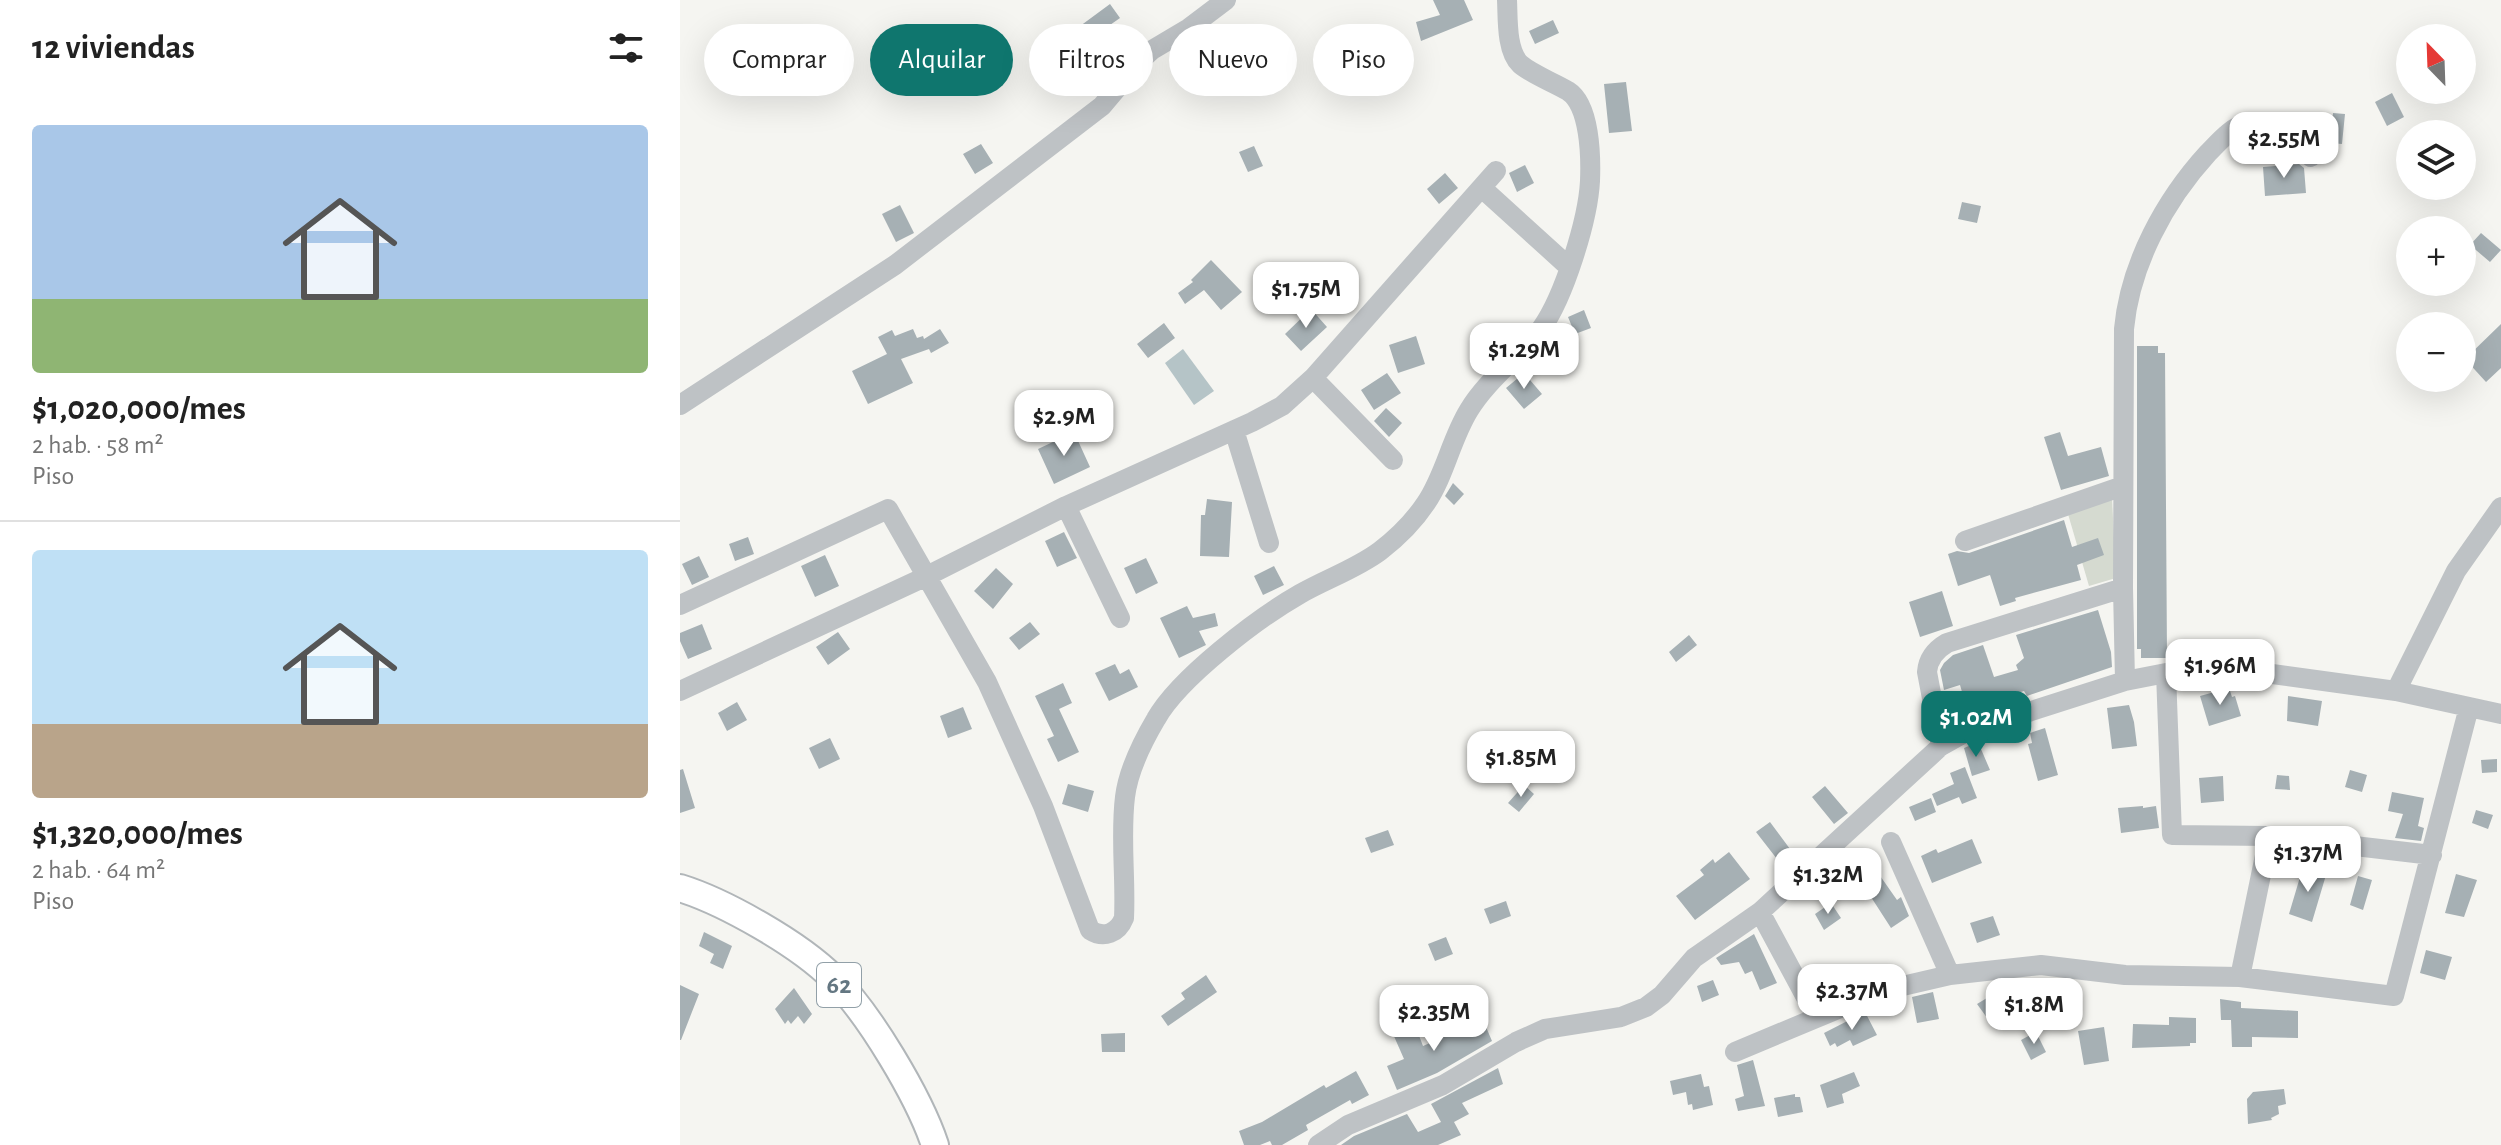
<!DOCTYPE html>
<html lang="es">
<meta charset="utf-8">
<style>
body{margin:0;font-family:"Alegreya Sans",sans-serif;background:#f2f2f2;color:#222;height:100vh;display:flex;flex-direction:column;font-size:30px;white-space:nowrap}
*{box-sizing:border-box;margin:0}
p{font-size:26px;color:#767676}
.icon{flex:none;width:44px;height:44px;fill:none;stroke:currentColor;stroke-width:2;stroke-linecap:round;stroke-linejoin:round}
.map{position:relative;flex:1;overflow:hidden}
.panel{display:flex;flex-direction:column;background:#fff;width:680px}
.panel>*{flex:none}
.top-card{position:absolute;left:24px;top:24px;width:760px;height:72px;display:flex;gap:16px}
.needle{width:52px;rotate:337deg}
.fabs{position:absolute;left:1716px;top:24px;display:grid;gap:16px}
.fabs a{display:grid;place-items:center;width:80px;height:80px;border-radius:50%;background:#fff;box-shadow:0 8px 32px #0002;font-size:40px}
.price{position:absolute;translate:-50% -68px;padding:0 18px;border-radius:16px;background:#fff;color:#222;font-size:26px;line-height:52px;filter:drop-shadow(0 2px 4px #0008)}
.price::after{content:'';position:absolute;left:50%;top:48px;width:24px;height:18px;margin-left:-12px;background:inherit;clip-path:polygon(0 0,100% 0,50% 100%)}
.price.selected{background:#0f766e;color:#fff}
ul{padding:0;list-style:none}
li{display:grid;align-content:center;gap:16px;height:424px;padding:0 32px}
li+li{border-top:2px solid #e0e0e0}
li span{display:grid;place-items:center;height:248px;border-radius:8px;color:#555}
li>.icon{margin-inline-start:auto}
span .icon{width:144px;height:144px;fill:#fffc;stroke-width:1}
li b{font-size:34px}
h2{display:flex;justify-content:space-between;align-items:center;height:96px;padding:0 32px;font-size:34px}
.pill{padding:0 28px;border-radius:36px;background:#fff;box-shadow:0 8px 32px #0002;font-size:28px;line-height:72px}
.pill.selected{background:#0f766e;color:#fff}
main{display:flex;flex:1;min-height:0}
.map>svg:first-child{display:block}
</style>
<main>
<section class="panel">
<h2>12 viviendas<svg class="icon" aria-label="filters" viewBox="0 0 24 24"><path d="M4 7h16M4 17h16"/><circle cx="9" cy="7" r="2"/><circle cx="15" cy="17" r="2"/></svg></h2>
<ul>
<li><span style="background:linear-gradient(#a9c7e8 70%,#8fb573 0)"><svg class="icon" aria-label="home" viewBox="0 0 24 24"><path d="M3 11l9-7 9 7M6 9v11h12V9"/></svg></span><div><b>$1,020,000/mes</b><p>2 hab. · 58 m²</p><p>Piso</p></div></li>
<li><span style="background:linear-gradient(#bfe0f5 70%,#b9a48a 0)"><svg class="icon" aria-label="home" viewBox="0 0 24 24"><path d="M3 11l9-7 9 7M6 9v11h12V9"/></svg></span><div><b>$1,320,000/mes</b><p>2 hab. · 64 m²</p><p>Piso</p></div></li>
</ul>
</section>
<div class="map">
<svg width="1821" height="1145" viewBox="0 0 1821 1145">
<rect width="100%" height="100%" fill="#f5f5f1"/>
<!-- green -->
<path fill="#d5dad0" d="M 1432,498 L 1436,578 L 1409,586 L 1388,514 Z"/>
<!-- water -->
<path fill="#b5c4c7" d="M 503,349 L 534,391 L 514,405 L 485,363 Z"/>
<!-- building -->
<path fill="#a6b0b4" d="M 753,0 L 784,0 L 793,20 L 741,41 L 736,22 L 760,15 Z
M 430,4 L 440,18 L 420,32 L 426,39 L 408,52 L 392,32 Z
M 873,20 L 879,33 L 855,44 L 849,31 Z
M 946,82 L 952,131 L 929,133 L 924,84 Z
M 1712,93 L 1724,117 L 1707,126 L 1695,102 Z
M 1653,113 L 1665,114 L 1662,144 L 1650,143 Z
M 301,144 L 313,163 L 295,174 L 283,154 Z
M 574,146 L 583,166 L 568,172 L 559,152 Z
M 1619,164 L 1624,168 L 1626,193 L 1585,196 L 1583,167 Z
M 845,165 L 854,183 L 837,192 L 829,173 Z
M 765,173 L 778,188 L 759,204 L 747,189 Z
M 1282,202 L 1301,206 L 1297,223 L 1278,219 Z
M 220,205 L 234,233 L 216,242 L 202,214 Z
M 1801,233 L 1821,250 L 1810,262 L 1790,245 Z
M 531,260 L 562,292 L 541,310 L 524,290 L 505,304 L 498,293 L 513,282 L 511,280 Z
M 631,309 L 647,327 L 621,351 L 605,334 Z
M 904,310 L 911,328 L 895,334 L 888,317 Z
M 484,323 L 495,338 L 468,358 L 457,344 Z
M 1821,324 L 1821,368 L 1806,382 L 1785,359 Z
M 233,329 L 237,338 L 243,336 L 244,339 L 260,329 L 269,343 L 251,353 L 249,349 L 221,359 L 233,383 L 188,404 L 172,371 L 207,354 L 198,337 L 212,330 L 215,336 Z
M 736,336 L 745,364 L 718,373 L 709,345 Z
M 1457,346 L 1478,346 L 1478,353 L 1485,353 L 1487,658 L 1461,658 L 1461,649 L 1457,649 Z
M 707,373 L 721,393 L 694,410 L 681,390 Z
M 844,373 L 862,394 L 844,409 L 826,388 Z
M 706,408 L 722,423 L 709,437 L 694,421 Z
M 394,432 L 410,467 L 374,484 L 358,449 Z
M 1380,432 L 1388,456 L 1421,447 L 1429,476 L 1381,490 L 1364,437 Z
M 773,483 L 784,494 L 774,505 L 765,496 Z
M 527,499 L 552,502 L 549,557 L 520,556 L 521,515 L 525,515 Z
M 1384,520 L 1392,547 L 1418,538 L 1424,555 L 1397,565 L 1401,580 L 1335,598 L 1336,601 L 1320,606 L 1310,575 L 1278,586 L 1268,554 L 1277,551 L 1289,553 Z
M 384,532 L 397,558 L 377,567 L 365,541 Z
M 68,537 L 74,554 L 55,561 L 49,544 Z
M 145,555 L 159,586 L 135,597 L 121,566 Z
M 19,556 L 29,577 L 12,585 L 2,564 Z
M 466,558 L 478,583 L 456,594 L 444,568 Z
M 594,566 L 604,585 L 583,595 L 574,576 Z
M 316,568 L 333,584 L 313,609 L 294,591 Z
M 1262,591 L 1273,626 L 1240,637 L 1229,602 Z
M 507,606 L 513,618 L 535,613 L 538,626 L 519,631 L 526,645 L 499,658 L 480,618 Z
M 1418,610 L 1431,652 L 1432,667 L 1347,696 L 1344,691 L 1321,698 L 1323,705 L 1289,716 L 1280,685 L 1264,690 L 1260,670 L 1264,663 L 1273,655 L 1303,645 L 1314,677 L 1338,670 L 1336,665 L 1344,658 L 1336,635 Z
M 350,622 L 360,634 L 339,650 L 329,638 Z
M 22,624 L 32,649 L 8,659 L 0,641 L 0,633 Z
M 158,632 L 170,649 L 148,665 L 136,647 Z
M 1009,635 L 1017,645 L 996,662 L 989,652 Z
M 435,664 L 440,674 L 449,669 L 458,687 L 429,701 L 415,673 Z
M 383,683 L 392,703 L 379,709 L 399,752 L 378,762 L 367,739 L 374,736 L 355,696 Z
M 1549,688 L 1552,697 L 1555,696 L 1561,716 L 1529,726 L 1520,696 Z
M 1608,696 L 1642,701 L 1638,726 L 1607,721 Z
M 57,702 L 67,720 L 47,731 L 38,713 Z
M 1449,705 L 1454,722 L 1457,746 L 1432,749 L 1427,708 Z
M 283,707 L 292,729 L 268,738 L 260,716 Z
M 1365,728 L 1378,775 L 1358,781 L 1348,744 L 1352,743 L 1350,733 Z
M 150,738 L 160,759 L 139,769 L 129,748 Z
M 1298,742 L 1310,770 L 1292,776 L 1284,748 Z
M 1817,759 L 1817,772 L 1802,773 L 1801,760 Z
M 1285,767 L 1297,798 L 1282,804 L 1279,797 L 1257,806 L 1252,794 L 1274,784 L 1270,773 Z
M 3,769 L 15,808 L 0,813 L 0,770 Z
M 1670,770 L 1687,775 L 1682,792 L 1665,787 Z
M 1597,775 L 1609,776 L 1610,790 L 1595,789 Z
M 1543,776 L 1544,801 L 1521,803 L 1519,778 Z
M 388,784 L 414,791 L 408,812 L 382,804 Z
M 844,785 L 854,794 L 839,812 L 828,803 Z
M 1145,786 L 1168,813 L 1154,824 L 1132,797 Z
M 1712,792 L 1744,798 L 1738,826 L 1744,828 L 1741,841 L 1715,838 L 1723,814 L 1708,811 Z
M 1251,798 L 1256,812 L 1235,821 L 1229,807 Z
M 1463,806 L 1463,808 L 1476,806 L 1479,828 L 1441,833 L 1438,808 Z
M 1796,810 L 1813,815 L 1808,829 L 1792,823 Z
M 1090,822 L 1110,849 L 1097,859 L 1076,832 Z
M 708,830 L 714,845 L 691,853 L 685,838 Z
M 1292,839 L 1302,863 L 1252,883 L 1241,856 L 1256,849 L 1258,853 Z
M 1049,852 L 1070,879 L 1015,920 L 996,896 L 1024,875 L 1020,870 L 1033,859 L 1035,863 Z
M 1623,867 L 1646,875 L 1632,922 L 1609,914 Z
M 1196,870 L 1217,900 L 1221,897 L 1229,916 L 1211,928 L 1191,897 L 1188,900 L 1176,884 Z
M 1776,874 L 1797,880 L 1784,917 L 1765,913 Z
M 1678,876 L 1692,880 L 1683,910 L 1670,905 Z
M 826,901 L 831,916 L 810,924 L 804,909 Z
M 1151,903 L 1161,918 L 1144,930 L 1135,914 Z
M 1313,916 L 1320,935 L 1297,943 L 1290,923 Z
M 24,932 L 52,946 L 43,969 L 30,963 L 34,954 L 19,946 Z
M 1074,934 L 1097,983 L 1080,990 L 1072,971 L 1065,974 L 1059,962 L 1041,965 L 1036,958 Z
M 766,937 L 773,954 L 755,961 L 748,944 Z
M 1746,950 L 1772,957 L 1765,980 L 1740,973 Z
M 526,975 L 537,992 L 488,1026 L 481,1016 L 505,999 L 501,993 Z
M 1033,980 L 1039,995 L 1022,1002 L 1017,986 Z
M 1341,981 L 1351,1002 L 1313,1026 L 1297,1004 L 1325,987 L 1328,989 Z
M 0,985 L 19,994 L 1,1040 L 0,1040 Z
M 114,988 L 132,1014 L 124,1024 L 118,1016 L 111,1024 L 108,1020 L 105,1024 L 95,1009 Z
M 1253,992 L 1259,1019 L 1237,1023 L 1232,997 Z
M 1540,999 L 1561,1002 L 1561,1008 L 1618,1011 L 1618,1038 L 1572,1037 L 1572,1047 L 1552,1047 L 1551,1020 L 1541,1020 Z
M 1185,1012 L 1197,1035 L 1173,1046 L 1170,1040 L 1157,1047 L 1155,1043 L 1150,1046 L 1144,1033 Z
M 1489,1017 L 1516,1018 L 1516,1043 L 1510,1043 L 1510,1046 L 1452,1048 L 1453,1024 L 1489,1025 Z
M 803,1020 L 812,1041 L 757,1073 L 717,1090 L 707,1066 L 724,1059 L 713,1034 L 735,1025 L 743,1046 Z
M 1424,1027 L 1429,1061 L 1404,1065 L 1398,1031 Z
M 1356,1032 L 1366,1052 L 1351,1060 L 1341,1040 Z
M 445,1033 L 445,1052 L 422,1052 L 421,1034 Z
M 1073,1060 L 1085,1106 L 1058,1111 L 1055,1099 L 1064,1096 L 1057,1065 Z
M 818,1068 L 823,1084 L 782,1103 L 789,1114 L 774,1122 L 781,1135 L 758,1145 L 661,1145 L 674,1136 L 727,1114 L 738,1132 L 761,1122 L 751,1104 Z
M 676,1071 L 689,1095 L 672,1104 L 670,1100 L 626,1125 L 628,1130 L 602,1145 L 592,1145 L 590,1141 L 580,1145 L 564,1145 L 559,1131 L 582,1122 L 644,1085 L 646,1088 Z
M 1174,1072 L 1180,1086 L 1162,1094 L 1164,1103 L 1147,1108 L 1140,1085 Z
M 1021,1074 L 1024,1087 L 1029,1086 L 1033,1105 L 1013,1110 L 1012,1104 L 1008,1105 L 1006,1092 L 993,1095 L 990,1081 Z
M 1604,1089 L 1606,1104 L 1598,1106 L 1599,1114 L 1591,1118 L 1592,1120 L 1568,1124 L 1567,1099 L 1573,1092 Z
M 1115,1094 L 1115,1097 L 1120,1097 L 1123,1112 L 1098,1117 L 1094,1098 Z"/>
<g fill="none" stroke-linecap="round" stroke-linejoin="round">
<!-- major casing -->
<g stroke="#b1b6b9" stroke-width="30">
<path id="major" d="M 0,888 C 45,902 119,944 153,978 C 189,1013 239,1097 255,1145"/>
</g>
<!-- minor -->
<path stroke="#bec2c5" stroke-width="20" d="M 803,189 L 889,267
M 633,378 L 713,460
M 0,405 L 215,265 L 422,106 L 459,62 L 472,50 L 509,28 L 546,0
M 554,430 L 589,543
M 386,506 L 440,618
M 1285,541 L 1443,486
M 0,605 L 208,509 L 307,682 L 363,806 L 410,930 C 424,939 438,933 444,918 C 446,878 440,837 445,797 C 448,772 463,741 476,719 C 499,678 578,618 620,594 C 646,579 676,569 700,551 C 717,538 734,521 746,503 C 765,475 771,439 789,410 C 808,379 839,357 861,329 C 884,297 908,220 910,181 C 911,156 910,105 888,91 C 873,82 853,75 840,64 C 826,50 828,18 827,0
M 1486,673 L 1492,835 L 1589,836 L 1752,855
M 1445,681 L 1443,588 L 1444,329 C 1450,264 1485,200 1528,153 C 1538,143 1552,126 1567,123 C 1584,120 1617,147 1631,157
M 0,691 L 245,577 L 386,506 L 572,422 L 602,406 L 633,378 L 816,171
M 1716,691 L 1776,571 L 1821,507
M 1261,746 L 1247,672 C 1248,659 1255,650 1267,643 L 1443,588
M 1211,842 L 1270,975
M 1080,912 L 1136,1016
M 1560,977 L 1589,836
M 1055,1052 L 1201,991 L 1270,975 L 1361,965 L 1445,975 L 1560,977 L 1714,996 L 1789,707
M 638,1145 L 668,1125 L 763,1085 L 836,1042 L 865,1029 L 941,1017 L 966,1007 L 982,995 L 1014,958 L 1080,912 L 1261,746 L 1286,732 L 1445,681 L 1486,673 L 1539,670 L 1570,671 L 1716,691 L 1821,714"/>
<!-- major -->
<use href="#major" stroke="#fff" stroke-width="26"/>
</g>
<g text-anchor="middle" dominant-baseline="central" stroke-width="8" stroke-linejoin="round" paint-order="stroke">
<!-- shield labels -->
<rect fill="#fff" stroke="#92a0a8" stroke-width="2" x="137" y="963" width="44" height="44" rx="6"/>
<g font-size="26" font-weight="bold" fill="#647782">
<text x="159" y="985">62</text>
</g>
</g>
</svg>
<div class="fabs">
<a><svg class="needle" viewBox="-14 -14 28 28"><path d="M0-13l5 13h-10z" fill="#e53935"/><path d="M0 13l5-13h-10z" fill="#767676"/></svg></a>
<a><svg class="icon" aria-label="layers" viewBox="0 0 24 24"><path d="M12 4l9 5-9 5-9-5zM3 14l9 5 9-5"/></svg></a>
<a>+</a>
<a>−</a>
</div>
<b class="price" style="left:1604px;top:180px">$2.55M</b>
<b class="price" style="left:626px;top:330px">$1.75M</b>
<b class="price" style="left:844px;top:391px">$1.29M</b>
<b class="price" style="left:384px;top:458px">$2.9M</b>
<b class="price" style="left:1540px;top:707px">$1.96M</b>
<b class="price selected" style="left:1296px;top:759px">$1.02M</b>
<b class="price" style="left:841px;top:799px">$1.85M</b>
<b class="price" style="left:1628px;top:894px">$1.37M</b>
<b class="price" style="left:1148px;top:916px">$1.32M</b>
<b class="price" style="left:1172px;top:1032px">$2.37M</b>
<b class="price" style="left:1354px;top:1046px">$1.8M</b>
<b class="price" style="left:754px;top:1053px">$2.35M</b>
<div class="top-card">
<a class="pill">Comprar</a>
<a class="pill selected">Alquilar</a>
<a class="pill">Filtros</a>
<a class="pill">Nuevo</a>
<a class="pill">Piso</a>
</div>
</div>
</main>
